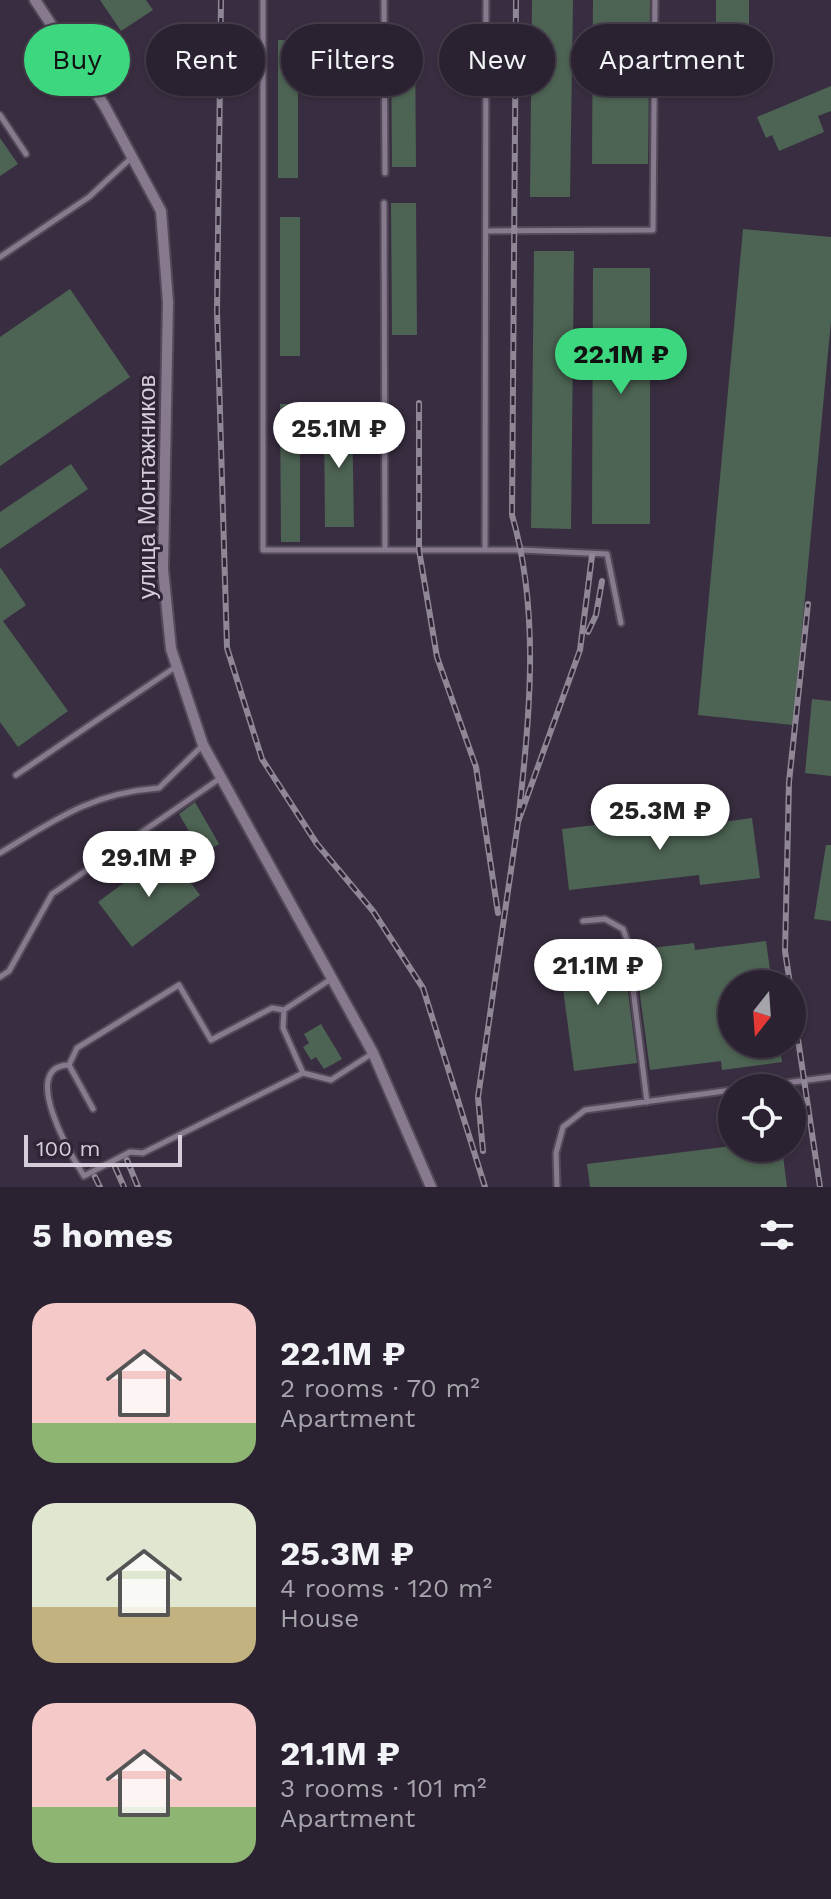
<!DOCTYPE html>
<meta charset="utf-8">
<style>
body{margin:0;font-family:"Work Sans",sans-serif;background:#372f3d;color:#f1f3f6;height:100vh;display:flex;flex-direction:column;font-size:30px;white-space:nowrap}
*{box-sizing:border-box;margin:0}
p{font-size:26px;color:#a6a4ab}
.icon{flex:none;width:44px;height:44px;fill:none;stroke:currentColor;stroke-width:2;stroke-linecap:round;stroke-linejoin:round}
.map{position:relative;height:1187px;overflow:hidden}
.panel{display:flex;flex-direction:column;background:#2b2231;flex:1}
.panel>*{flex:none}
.guide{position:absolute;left:24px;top:24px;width:784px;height:72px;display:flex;gap:16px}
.needle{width:52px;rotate:197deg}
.buttons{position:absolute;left:718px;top:970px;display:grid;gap:16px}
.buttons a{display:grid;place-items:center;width:88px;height:88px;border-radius:50%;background:#2b2231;box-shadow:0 2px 6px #0004,0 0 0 2px #473f4d;font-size:40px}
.scale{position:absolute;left:24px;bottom:20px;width:158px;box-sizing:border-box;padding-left:8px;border:4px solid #d5ceda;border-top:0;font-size:22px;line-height:28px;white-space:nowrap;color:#d5ceda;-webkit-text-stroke:6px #2f2436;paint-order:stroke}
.price{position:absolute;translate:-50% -68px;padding:0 18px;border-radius:28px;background:#fff;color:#222;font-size:26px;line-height:52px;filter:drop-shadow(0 2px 4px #0008)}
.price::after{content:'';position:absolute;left:50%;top:48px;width:24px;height:18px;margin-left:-12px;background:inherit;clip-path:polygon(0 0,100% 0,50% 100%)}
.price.selected{background:#3cd77e;color:#111}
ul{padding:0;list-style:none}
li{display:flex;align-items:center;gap:24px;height:200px;padding:0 32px}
li span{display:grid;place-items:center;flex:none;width:224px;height:160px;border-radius:24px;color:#555}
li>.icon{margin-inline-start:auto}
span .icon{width:96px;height:96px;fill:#fffc;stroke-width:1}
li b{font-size:34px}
h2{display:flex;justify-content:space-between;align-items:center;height:96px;padding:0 32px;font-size:34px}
.tag{padding:0 28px;border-radius:36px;background:#2b2231;box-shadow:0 2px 6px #0004,0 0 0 2px #473f4d;font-size:28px;line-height:72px}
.tag.selected{background:#3cd77e;color:#111}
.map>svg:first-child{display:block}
</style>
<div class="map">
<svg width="831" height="1187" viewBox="0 0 831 1187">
<rect width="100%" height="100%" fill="#392e41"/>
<!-- building -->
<path fill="#4d6353" d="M 100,0 L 146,0 L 153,10 L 121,31 Z
M 532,0 L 573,0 L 570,197 L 530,197 Z
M 593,0 L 650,0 L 648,164 L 592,164 Z
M 716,0 L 749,0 L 749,26 L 716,25 Z
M 391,35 L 415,35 L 416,167 L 392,167 Z
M 278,40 L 298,40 L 298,178 L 278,178 Z
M 831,86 L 831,111 L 818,116 L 824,132 L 779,151 L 772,135 L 766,138 L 757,117 Z
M 0,138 L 18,164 L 0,176 Z
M 391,203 L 416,203 L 417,335 L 392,335 Z
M 280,217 L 300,217 L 300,356 L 280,356 Z
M 743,229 L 831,237 L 831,321 L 793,725 L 698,715 Z
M 534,251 L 574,251 L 571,529 L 531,528 Z
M 593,268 L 650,268 L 650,524 L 592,524 Z
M 70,289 L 130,377 L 0,466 L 0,337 Z
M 280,404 L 300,404 L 300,542 L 281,542 Z
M 352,412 L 354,527 L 325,527 L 324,413 Z
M 71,464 L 88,489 L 0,549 L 0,512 Z
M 0,567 L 26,605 L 3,621 L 68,711 L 18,747 L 0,722 Z
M 812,699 L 831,701 L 831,776 L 805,773 Z
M 195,802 L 219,844 L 202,854 L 179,814 Z
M 677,815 L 678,828 L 752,818 L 760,878 L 700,885 L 699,875 L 569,890 L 562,829 Z
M 826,845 L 831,845 L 831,921 L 814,919 Z
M 167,851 L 200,895 L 132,947 L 98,902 Z
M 766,941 L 772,984 L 732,984 L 732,1044 L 779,1044 L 782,1062 L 722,1070 L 721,1061 L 650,1070 L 634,950 L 694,943 L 695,950 Z
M 618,943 L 619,952 L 623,952 L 637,1063 L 574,1071 L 558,951 Z
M 321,1024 L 342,1059 L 324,1069 L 316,1057 L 311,1060 L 303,1047 L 309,1043 L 304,1034 Z
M 732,1146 L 782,1148 L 787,1187 L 590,1187 L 587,1164 Z"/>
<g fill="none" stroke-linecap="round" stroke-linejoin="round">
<!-- service casing -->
<g stroke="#534a59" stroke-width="9">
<path id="service" d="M 263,0 L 263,550 L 522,550 L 607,554 L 621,623
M 384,0 L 385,173
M 0,115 L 26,154
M 384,203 L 385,549
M 486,231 L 653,230 L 655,0
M 0,257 L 89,197 L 130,159
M 485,549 L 486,0
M 16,775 L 177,666
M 0,853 C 56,819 92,793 159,788 L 202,746
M 583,921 L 605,919 L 623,929 L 627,940 L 647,1102
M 0,977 L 9,971 L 52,894 L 222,777
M 284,1010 L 283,1028 L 303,1073
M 69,1065 C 19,1066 70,1154 84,1176 L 130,1152 L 143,1153 L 303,1073 L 331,1080 L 373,1053
M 748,1088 L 831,1077
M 93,1109 L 69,1065 L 77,1048 L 179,985 L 211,1040 L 272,1008 L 284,1010 L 331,979
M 557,1187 L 556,1153 L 563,1127 L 585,1110 L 732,1090"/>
</g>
<!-- minor casing -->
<g stroke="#534a59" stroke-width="14">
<path id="minor" d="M 35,0 L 104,105 L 161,211 L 168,302 L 163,569 L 171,649 L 203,745 L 373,1053 L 431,1187"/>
</g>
<!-- service -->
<use href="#service" stroke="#877a8f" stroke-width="5"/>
<!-- minor -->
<use href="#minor" stroke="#877a8f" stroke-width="10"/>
<!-- rail casing -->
<g stroke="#908796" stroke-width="6">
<path id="rail" d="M 221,0 L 217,311 L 227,648 L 262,759 L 317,844 L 373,911 L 423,988 L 485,1187
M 516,0 L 512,515 C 541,614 529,722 518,822
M 419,403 L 419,550 L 437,657 L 476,767 L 498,913
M 588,632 L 596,615 L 602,581
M 790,984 L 785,951 L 789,782 L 808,604
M 792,999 L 820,1187
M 483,1151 L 478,1097 L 518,822 L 580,650 L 592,556
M 127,1160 L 138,1187
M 115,1167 L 124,1187
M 95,1177 L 100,1187"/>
</g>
<!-- rail -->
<use href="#rail" stroke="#2f2436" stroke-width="3" stroke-dasharray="9" stroke-linecap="butt"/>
</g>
<g text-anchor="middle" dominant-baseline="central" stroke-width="6" stroke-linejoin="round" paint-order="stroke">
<!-- street labels -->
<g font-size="24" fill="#d5ceda" stroke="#2f2436">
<text transform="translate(147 487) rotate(-90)">улица Монтажников</text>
</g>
</g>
</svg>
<div class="buttons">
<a><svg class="needle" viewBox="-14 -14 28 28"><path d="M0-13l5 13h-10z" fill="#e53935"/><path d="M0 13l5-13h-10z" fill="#a6a4ab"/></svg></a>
<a><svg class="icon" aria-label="locate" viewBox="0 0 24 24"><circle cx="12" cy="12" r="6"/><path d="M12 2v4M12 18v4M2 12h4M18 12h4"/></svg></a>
</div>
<div class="scale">100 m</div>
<b class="price selected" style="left:621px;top:396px">22.1M ₽</b>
<b class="price" style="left:339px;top:470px">25.1M ₽</b>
<b class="price" style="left:660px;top:852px">25.3M ₽</b>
<b class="price" style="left:149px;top:899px">29.1M ₽</b>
<b class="price" style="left:598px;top:1007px">21.1M ₽</b>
<div class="guide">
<a class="tag selected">Buy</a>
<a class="tag">Rent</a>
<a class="tag">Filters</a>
<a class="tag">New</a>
<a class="tag">Apartment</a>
</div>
</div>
<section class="panel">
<h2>5 homes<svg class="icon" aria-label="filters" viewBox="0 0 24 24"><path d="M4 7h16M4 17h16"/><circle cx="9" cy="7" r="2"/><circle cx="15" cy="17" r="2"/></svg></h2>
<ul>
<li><span style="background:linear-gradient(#f6c9c9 75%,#8fb573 0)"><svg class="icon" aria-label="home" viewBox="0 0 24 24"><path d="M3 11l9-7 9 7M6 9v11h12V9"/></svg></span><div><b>22.1M ₽</b><p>2 rooms · 70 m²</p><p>Apartment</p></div></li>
<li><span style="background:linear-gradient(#dfe7d0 65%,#c2b280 0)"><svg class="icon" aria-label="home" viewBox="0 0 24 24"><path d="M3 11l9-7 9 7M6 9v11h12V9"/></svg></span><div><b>25.3M ₽</b><p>4 rooms · 120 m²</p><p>House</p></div></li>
<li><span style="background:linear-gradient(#f6c9c9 65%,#8fb573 0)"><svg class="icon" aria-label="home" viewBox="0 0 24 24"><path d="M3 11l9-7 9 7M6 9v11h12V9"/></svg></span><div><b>21.1M ₽</b><p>3 rooms · 101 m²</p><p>Apartment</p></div></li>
</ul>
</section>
